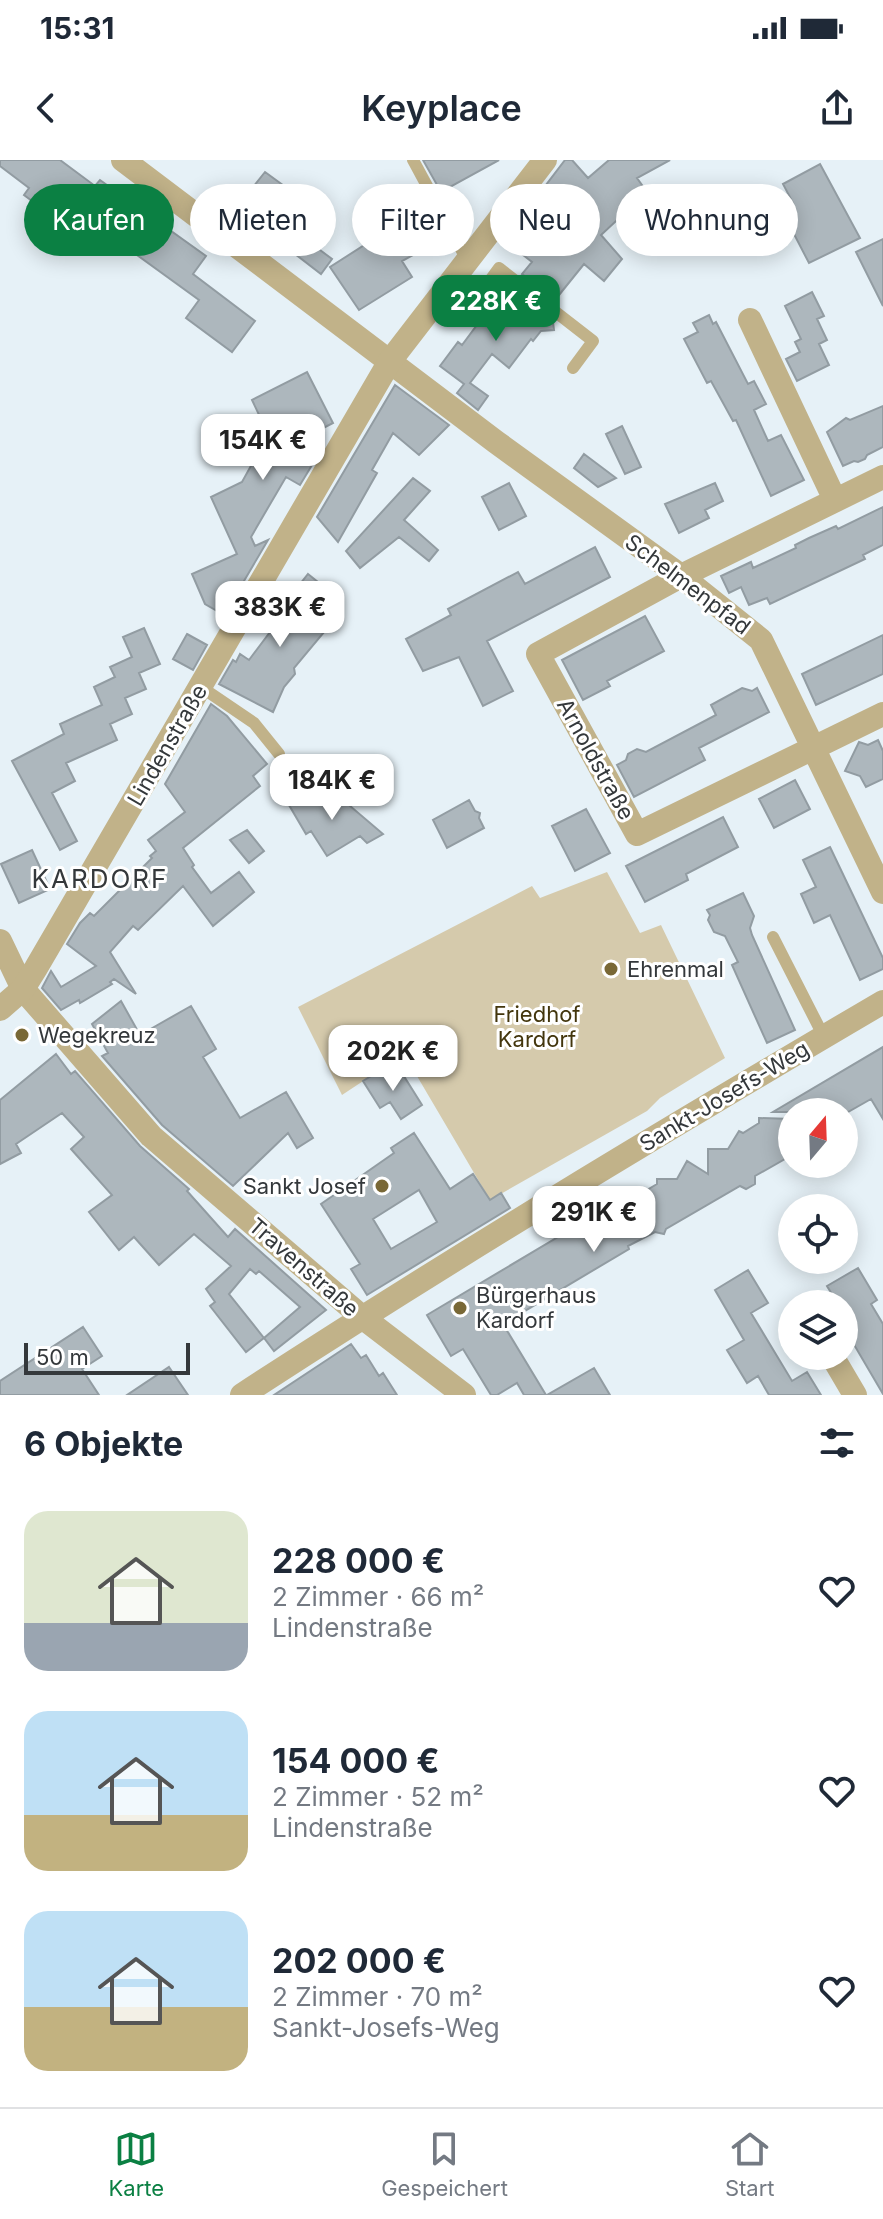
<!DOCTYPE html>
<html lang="de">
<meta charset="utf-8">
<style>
body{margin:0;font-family:Inter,sans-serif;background:#f6f6f7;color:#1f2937;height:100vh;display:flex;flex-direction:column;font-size:30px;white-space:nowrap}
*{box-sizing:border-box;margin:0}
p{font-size:26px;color:#747a83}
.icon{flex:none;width:44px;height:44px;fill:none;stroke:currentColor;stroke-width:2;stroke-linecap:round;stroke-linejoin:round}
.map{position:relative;height:1235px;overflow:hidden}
.side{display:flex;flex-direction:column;background:#fff;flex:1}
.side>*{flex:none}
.hud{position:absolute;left:24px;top:24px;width:836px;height:72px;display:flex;gap:16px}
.needle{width:52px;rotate:19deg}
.controls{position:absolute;left:778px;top:938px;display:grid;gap:16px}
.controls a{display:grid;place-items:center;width:80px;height:80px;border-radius:50%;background:#fff;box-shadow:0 4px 20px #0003;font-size:40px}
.scale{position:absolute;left:24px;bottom:20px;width:166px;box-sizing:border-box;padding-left:8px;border:4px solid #34383b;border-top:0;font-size:22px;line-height:28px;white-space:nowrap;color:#34383b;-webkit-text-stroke:6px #fff;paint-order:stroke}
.price{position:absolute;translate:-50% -68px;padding:0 18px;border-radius:16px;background:#fff;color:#222;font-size:26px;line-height:52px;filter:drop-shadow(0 2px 4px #0008)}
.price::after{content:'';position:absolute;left:50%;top:48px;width:24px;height:18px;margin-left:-12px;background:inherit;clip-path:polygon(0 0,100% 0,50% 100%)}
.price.current{background:#0b8043;color:#fff}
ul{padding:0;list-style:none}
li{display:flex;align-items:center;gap:24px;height:200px;padding:0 24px}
li span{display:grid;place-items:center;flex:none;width:224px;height:160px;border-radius:24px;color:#555}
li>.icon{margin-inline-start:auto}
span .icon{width:96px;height:96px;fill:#fffc;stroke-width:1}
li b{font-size:34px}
h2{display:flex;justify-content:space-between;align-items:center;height:96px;padding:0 24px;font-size:34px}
.pill{padding:0 28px;border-radius:36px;background:#fff;box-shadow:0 4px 20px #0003;font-size:28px;line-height:72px}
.pill.current{background:#0b8043;color:#fff}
.status{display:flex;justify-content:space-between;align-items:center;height:56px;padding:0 40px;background:#fff;direction:ltr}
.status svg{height:22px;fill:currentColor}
header{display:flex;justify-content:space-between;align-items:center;height:104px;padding:0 24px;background:#fff;font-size:36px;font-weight:600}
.tab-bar{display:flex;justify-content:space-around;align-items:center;height:112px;border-top:2px solid #e0e1e3;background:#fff;font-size:22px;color:#747a83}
.tab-bar a{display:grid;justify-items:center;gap:4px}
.tab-bar .current{color:#0b8043}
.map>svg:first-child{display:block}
</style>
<div class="status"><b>15:31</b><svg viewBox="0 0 49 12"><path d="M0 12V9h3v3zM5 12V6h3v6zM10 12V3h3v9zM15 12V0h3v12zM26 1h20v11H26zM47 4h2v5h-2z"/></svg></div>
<header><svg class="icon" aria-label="back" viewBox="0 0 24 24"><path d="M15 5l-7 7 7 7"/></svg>Keyplace<svg class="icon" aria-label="share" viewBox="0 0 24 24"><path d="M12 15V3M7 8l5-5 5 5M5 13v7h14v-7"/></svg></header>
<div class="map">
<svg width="883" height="1235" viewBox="0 0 883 1235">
<rect width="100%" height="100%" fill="#e6f1f7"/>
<!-- green -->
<path fill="#d5caac" d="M 607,712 L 640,773 L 661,765 L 725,898 L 660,938 L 647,951 L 490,1040 L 404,894 L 342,935 L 298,847 L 532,726 L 540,738 Z"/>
<!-- building -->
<path fill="#adb7bd" stroke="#929ca2" stroke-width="2" fill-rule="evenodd" d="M 0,0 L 60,0 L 95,26 L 100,20 L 206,96 L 193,114 L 255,161 L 232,192 L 186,158 L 199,140 L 57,37 L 47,52 L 24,35 L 29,28 L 0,6 Z
M 423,0 L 499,0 L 441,32 Z
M 565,0 L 572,0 L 588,18 L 609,0 L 670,0 L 637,18 L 647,32 L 601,75 L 622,99 L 604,121 L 584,104 L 555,140 L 522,114 L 532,102 L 504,80 ZM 564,32 L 588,59 L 574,93 L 538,66 Z
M 820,4 L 860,78 L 809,103 L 781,49 L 793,43 L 783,24 Z
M 265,12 L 306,42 L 280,78 L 238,46 Z
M 416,52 L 435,83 L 402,101 L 412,117 L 359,150 L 330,107 Z
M 292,69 L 332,99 L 321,114 L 282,84 Z
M 883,79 L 883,146 L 856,92 Z
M 510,128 L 553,162 L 554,170 L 541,171 L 533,181 L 531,179 L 509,208 L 492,194 L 470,223 L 488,236 L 478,250 L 457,233 L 464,224 L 440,206 L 458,182 L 462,185 L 480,161 L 486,166 L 504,143 L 502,129 Z
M 812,132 L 824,156 L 817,159 L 827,180 L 819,184 L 829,205 L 797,221 L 786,199 L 800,192 L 795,182 L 801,179 L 785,146 Z
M 709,155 L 713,164 L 716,162 L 748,224 L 754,221 L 766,244 L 754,250 L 768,281 L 781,275 L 804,320 L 771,336 L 736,260 L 733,261 L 711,221 L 707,223 L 684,179 L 698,172 L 693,163 Z
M 307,212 L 333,263 L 290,285 L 315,300 L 300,325 L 286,317 L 269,346 L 251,377 L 255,386 L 268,380 L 224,455 L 205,444 L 192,414 L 237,394 L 211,337 L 242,322 L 262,286 L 251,263 L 261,259 L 252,240 Z
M 395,225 L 449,265 L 419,295 L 393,273 L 372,310 L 377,313 L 338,382 L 317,357 Z
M 883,246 L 883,287 L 867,295 L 865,299 L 858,302 L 854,301 L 843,306 L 827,272 L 846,258 L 850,260 Z
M 622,266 L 641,307 L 625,314 L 606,274 Z
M 584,294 L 616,318 L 598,327 L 574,308 Z
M 413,318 L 430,331 L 404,360 L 438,390 L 429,401 L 399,377 L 360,408 L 346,391 Z
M 509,323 L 526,356 L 499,370 L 482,337 Z
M 715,323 L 723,341 L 705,350 L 709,358 L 679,373 L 665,344 Z
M 883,347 L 883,385 L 863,395 L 865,399 L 770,444 L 767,438 L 749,445 L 741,427 L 729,433 L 721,416 L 751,402 L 753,408 L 796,388 L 795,385 L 809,378 L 836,366 L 838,369 Z
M 595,387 L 610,417 L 487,481 L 513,531 L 483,546 L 459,497 L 423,511 L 406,479 L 451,455 L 448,449 L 518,412 L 525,424 Z
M 308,414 L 324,427 L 312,441 L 335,459 L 294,508 L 295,514 L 284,527 L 273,552 L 219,524 L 233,500 L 236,502 L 240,494 L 249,500 L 279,460 L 276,458 L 299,430 L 297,428 Z
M 645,456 L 664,491 L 607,521 L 610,526 L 583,540 L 562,500 Z
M 144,468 L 160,504 L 139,513 L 146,529 L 125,538 L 132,554 L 110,564 L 117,580 L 66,603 L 75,621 L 52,633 L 77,681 L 60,690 L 12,601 L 64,574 L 60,564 L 102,545 L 94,527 L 115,517 L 110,507 L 132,497 L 123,477 Z
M 187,474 L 207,485 L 193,510 L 173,499 Z
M 883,475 L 883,514 L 816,545 L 802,514 Z
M 742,528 L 752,531 L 757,528 L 769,552 L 699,588 L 705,600 L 634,637 L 617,605 L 626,600 L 628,594 L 637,589 L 646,592 L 716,555 L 711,545 Z
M 211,544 L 227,556 L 267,604 L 253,616 L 260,626 L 183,688 L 194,705 L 192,707 L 211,733 L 239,712 L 254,732 L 213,766 L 183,726 L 138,770 L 133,766 L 110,792 L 136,834 L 114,819 L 110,822 L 112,824 L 80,843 L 79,840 L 61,850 L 42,828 L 51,811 L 61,827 L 96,806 L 67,784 L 80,763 L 90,753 L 94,756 L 152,698 L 150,696 L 156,691 L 148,680 L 185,652 L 165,624 Z
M 878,580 L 883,591 L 883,619 L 866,627 L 860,616 L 845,611 L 859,582 L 868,585 Z
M 795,620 L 810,649 L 774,668 L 759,639 Z
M 315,630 L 323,643 L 332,638 L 337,644 L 343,640 L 383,674 L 367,683 L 360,676 L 327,696 L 311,671 L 306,674 L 289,645 Z
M 469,640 L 475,651 L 480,653 L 479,658 L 484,668 L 447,688 L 433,660 Z
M 586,649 L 610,693 L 575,711 L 552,666 Z
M 723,657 L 738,687 L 686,714 L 688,720 L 645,742 L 626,706 Z
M 247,670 L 264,691 L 249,703 L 230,680 Z
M 830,687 L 883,798 L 883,809 L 860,820 L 830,755 L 814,763 L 801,734 L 816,727 L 803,700 Z
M 32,690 L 50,729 L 19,743 L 1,704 Z
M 743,733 L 754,756 L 750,768 L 752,775 L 795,870 L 767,883 L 732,805 L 738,802 L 725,776 L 714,772 L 708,760 L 710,755 L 707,750 Z
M 121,841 L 140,875 L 191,846 L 216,889 L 203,897 L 240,958 L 286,932 L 313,978 L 297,988 L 288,973 L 233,1026 L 162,965 L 102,896 L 108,893 L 92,864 Z
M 883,887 L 883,959 L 871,939 L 848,952 L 773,952 Z
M 56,894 L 71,914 L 75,911 L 140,986 L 189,1029 L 187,1031 L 228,1077 L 235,1069 L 326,1150 L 274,1191 L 264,1178 L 246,1192 L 210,1146 L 215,1142 L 206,1129 L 231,1106 L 194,1074 L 159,1105 L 134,1077 L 119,1090 L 89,1052 L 112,1035 L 71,989 L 84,977 L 62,953 L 16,984 L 21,993 L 0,1004 L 0,940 ZM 250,1109 L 256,1114 L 259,1111 L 300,1147 L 264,1178 L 229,1134 Z
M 381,910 L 386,919 L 400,910 L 422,945 L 401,959 L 390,942 L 380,948 L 363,921 Z
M 759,958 L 792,959 L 792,995 L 755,1016 L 755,1024 L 746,1029 L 740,1026 L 666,1069 L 664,1074 L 655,1072 L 628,1086 L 629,1089 L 503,1164 L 546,1235 L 524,1235 L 517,1223 L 497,1235 L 491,1235 L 463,1189 L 451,1196 L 427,1155 L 605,1049 L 616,1067 L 636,1031 L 640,1034 L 657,1024 L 657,1019 L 677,1019 L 687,1001 L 708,1014 L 708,989 L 728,989 L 739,971 L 743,973 L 759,963 Z
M 414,973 L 450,1029 L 473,1014 L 490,1040 L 501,1033 L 510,1048 L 367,1135 L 351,1109 L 360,1104 L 321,1044 L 394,993 L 391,988 ZM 419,1030 L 437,1062 L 391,1089 L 373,1059 Z
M 858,1108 L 877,1140 L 871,1144 L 883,1164 L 883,1234 L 846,1171 L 852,1168 L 844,1155 L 844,1144 L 838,1144 L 827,1126 Z
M 748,1110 L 768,1143 L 751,1153 L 792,1221 L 807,1212 L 821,1235 L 769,1235 L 758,1216 L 747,1223 L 727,1190 L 744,1180 L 715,1130 Z
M 83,1167 L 102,1196 L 82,1209 L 99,1235 L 0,1235 L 0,1221 Z
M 351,1184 L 361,1198 L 366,1195 L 379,1216 L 383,1213 L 397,1235 L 274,1235 Z
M 169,1207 L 188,1235 L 127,1235 Z
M 594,1208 L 610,1235 L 547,1235 Z"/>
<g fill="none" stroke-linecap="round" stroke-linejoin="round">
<!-- service -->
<path stroke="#c1b289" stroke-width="12" d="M 413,0 L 467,100
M 437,138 L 464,156 L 499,108 L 593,181 L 573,208
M 201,527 L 254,563 L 279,594
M 773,777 L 824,877"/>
<!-- minor -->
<path stroke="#c1b289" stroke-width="24" d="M 123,0 L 496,282 L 681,416 L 761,480 L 883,732
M 750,160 L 835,340
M 883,317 L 681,416 L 538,494 L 637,674 L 883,554
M 0,781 L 23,829 L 151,976 L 362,1157 L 464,1235
M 832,1196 L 855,1235
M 242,1235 C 452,1098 667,969 883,842"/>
<!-- tertiary -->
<path stroke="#c1b289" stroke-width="24" d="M 0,849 L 23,829 L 36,808 L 390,201 L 545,0"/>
</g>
<!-- markers -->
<g fill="#796836" stroke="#fff" stroke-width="3">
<circle cx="611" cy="809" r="8"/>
<circle cx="22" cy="875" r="8"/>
<circle cx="382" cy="1026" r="8"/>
<circle cx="460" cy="1148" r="8"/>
</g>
<g text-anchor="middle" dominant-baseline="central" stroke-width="6" stroke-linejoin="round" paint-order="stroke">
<!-- street labels -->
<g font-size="22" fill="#34383b" stroke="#fff">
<text transform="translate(688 424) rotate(37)">Schelmenpfad</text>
<text transform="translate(167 585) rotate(-60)">Lindenstraße</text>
<text transform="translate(596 599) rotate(61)">Arnoldstraße</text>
<text transform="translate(724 936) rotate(-31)">Sankt-Josefs-Weg</text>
<text transform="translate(304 1107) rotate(41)">Travenstraße</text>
</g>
<!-- poi labels -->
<g font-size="22" fill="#34383b" stroke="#fff" text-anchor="start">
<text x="627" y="809">Ehrenmal</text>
<text x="38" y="875">Wegekreuz</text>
<text x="366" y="1026" text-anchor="end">Sankt Josef</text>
<text x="476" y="1135">Bürgerhaus<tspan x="476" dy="25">Kardorf</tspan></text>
</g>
<!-- park labels -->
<g font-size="22" fill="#43360d" stroke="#fff">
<text x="537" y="854">Friedhof<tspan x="537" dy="25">Kardorf</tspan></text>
</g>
<!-- quarter labels -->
<g font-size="26" letter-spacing="2" fill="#34383b" stroke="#fff">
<text x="100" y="718">KARDORF</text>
</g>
</g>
</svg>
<div class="controls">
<a><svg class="needle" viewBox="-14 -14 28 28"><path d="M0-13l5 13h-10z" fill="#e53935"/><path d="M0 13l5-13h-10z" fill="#747a83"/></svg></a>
<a><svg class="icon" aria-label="locate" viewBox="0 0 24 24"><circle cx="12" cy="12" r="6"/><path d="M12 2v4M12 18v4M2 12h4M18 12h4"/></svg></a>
<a><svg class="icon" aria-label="layers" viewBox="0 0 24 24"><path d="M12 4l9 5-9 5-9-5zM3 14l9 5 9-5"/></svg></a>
</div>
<div class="scale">50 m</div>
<b class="price current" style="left:496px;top:183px">228K €</b>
<b class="price" style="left:263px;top:322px">154K €</b>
<b class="price" style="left:280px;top:489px">383K €</b>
<b class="price" style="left:332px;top:662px">184K €</b>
<b class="price" style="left:393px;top:933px">202K €</b>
<b class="price" style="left:594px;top:1094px">291K €</b>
<div class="hud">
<a class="pill current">Kaufen</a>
<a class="pill">Mieten</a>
<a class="pill">Filter</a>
<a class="pill">Neu</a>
<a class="pill">Wohnung</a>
</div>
</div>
<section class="side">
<h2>6 Objekte<svg class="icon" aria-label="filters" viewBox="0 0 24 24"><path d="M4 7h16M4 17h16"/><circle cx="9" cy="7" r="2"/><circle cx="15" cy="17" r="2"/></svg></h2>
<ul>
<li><span style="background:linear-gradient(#dfe7d0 70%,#9aa5b1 0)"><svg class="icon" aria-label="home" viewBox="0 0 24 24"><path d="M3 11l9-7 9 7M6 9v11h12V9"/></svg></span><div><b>228 000 €</b><p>2 Zimmer · 66 m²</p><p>Lindenstraße</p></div><svg class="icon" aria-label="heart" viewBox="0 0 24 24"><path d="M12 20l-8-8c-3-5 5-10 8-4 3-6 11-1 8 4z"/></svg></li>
<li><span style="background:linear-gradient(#bfe0f5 65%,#c2b280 0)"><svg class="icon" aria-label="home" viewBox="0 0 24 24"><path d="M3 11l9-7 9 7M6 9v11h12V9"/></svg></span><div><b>154 000 €</b><p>2 Zimmer · 52 m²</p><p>Lindenstraße</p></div><svg class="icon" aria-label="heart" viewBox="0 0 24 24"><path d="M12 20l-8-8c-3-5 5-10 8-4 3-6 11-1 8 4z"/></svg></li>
<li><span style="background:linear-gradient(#bfe0f5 60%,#c2b280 0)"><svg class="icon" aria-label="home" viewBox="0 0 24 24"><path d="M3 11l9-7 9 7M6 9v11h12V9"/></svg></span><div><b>202 000 €</b><p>2 Zimmer · 70 m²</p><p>Sankt-Josefs-Weg</p></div><svg class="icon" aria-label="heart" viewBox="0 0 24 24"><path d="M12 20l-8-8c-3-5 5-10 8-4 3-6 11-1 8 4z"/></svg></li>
</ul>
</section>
<nav class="tab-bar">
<a class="current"><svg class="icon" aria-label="map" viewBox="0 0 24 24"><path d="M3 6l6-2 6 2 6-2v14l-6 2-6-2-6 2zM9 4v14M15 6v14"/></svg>Karte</a>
<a><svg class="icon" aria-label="saved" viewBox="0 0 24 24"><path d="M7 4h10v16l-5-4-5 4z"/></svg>Gespeichert</a>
<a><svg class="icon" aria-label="home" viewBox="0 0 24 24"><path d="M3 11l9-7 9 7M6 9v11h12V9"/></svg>Start</a>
</nav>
